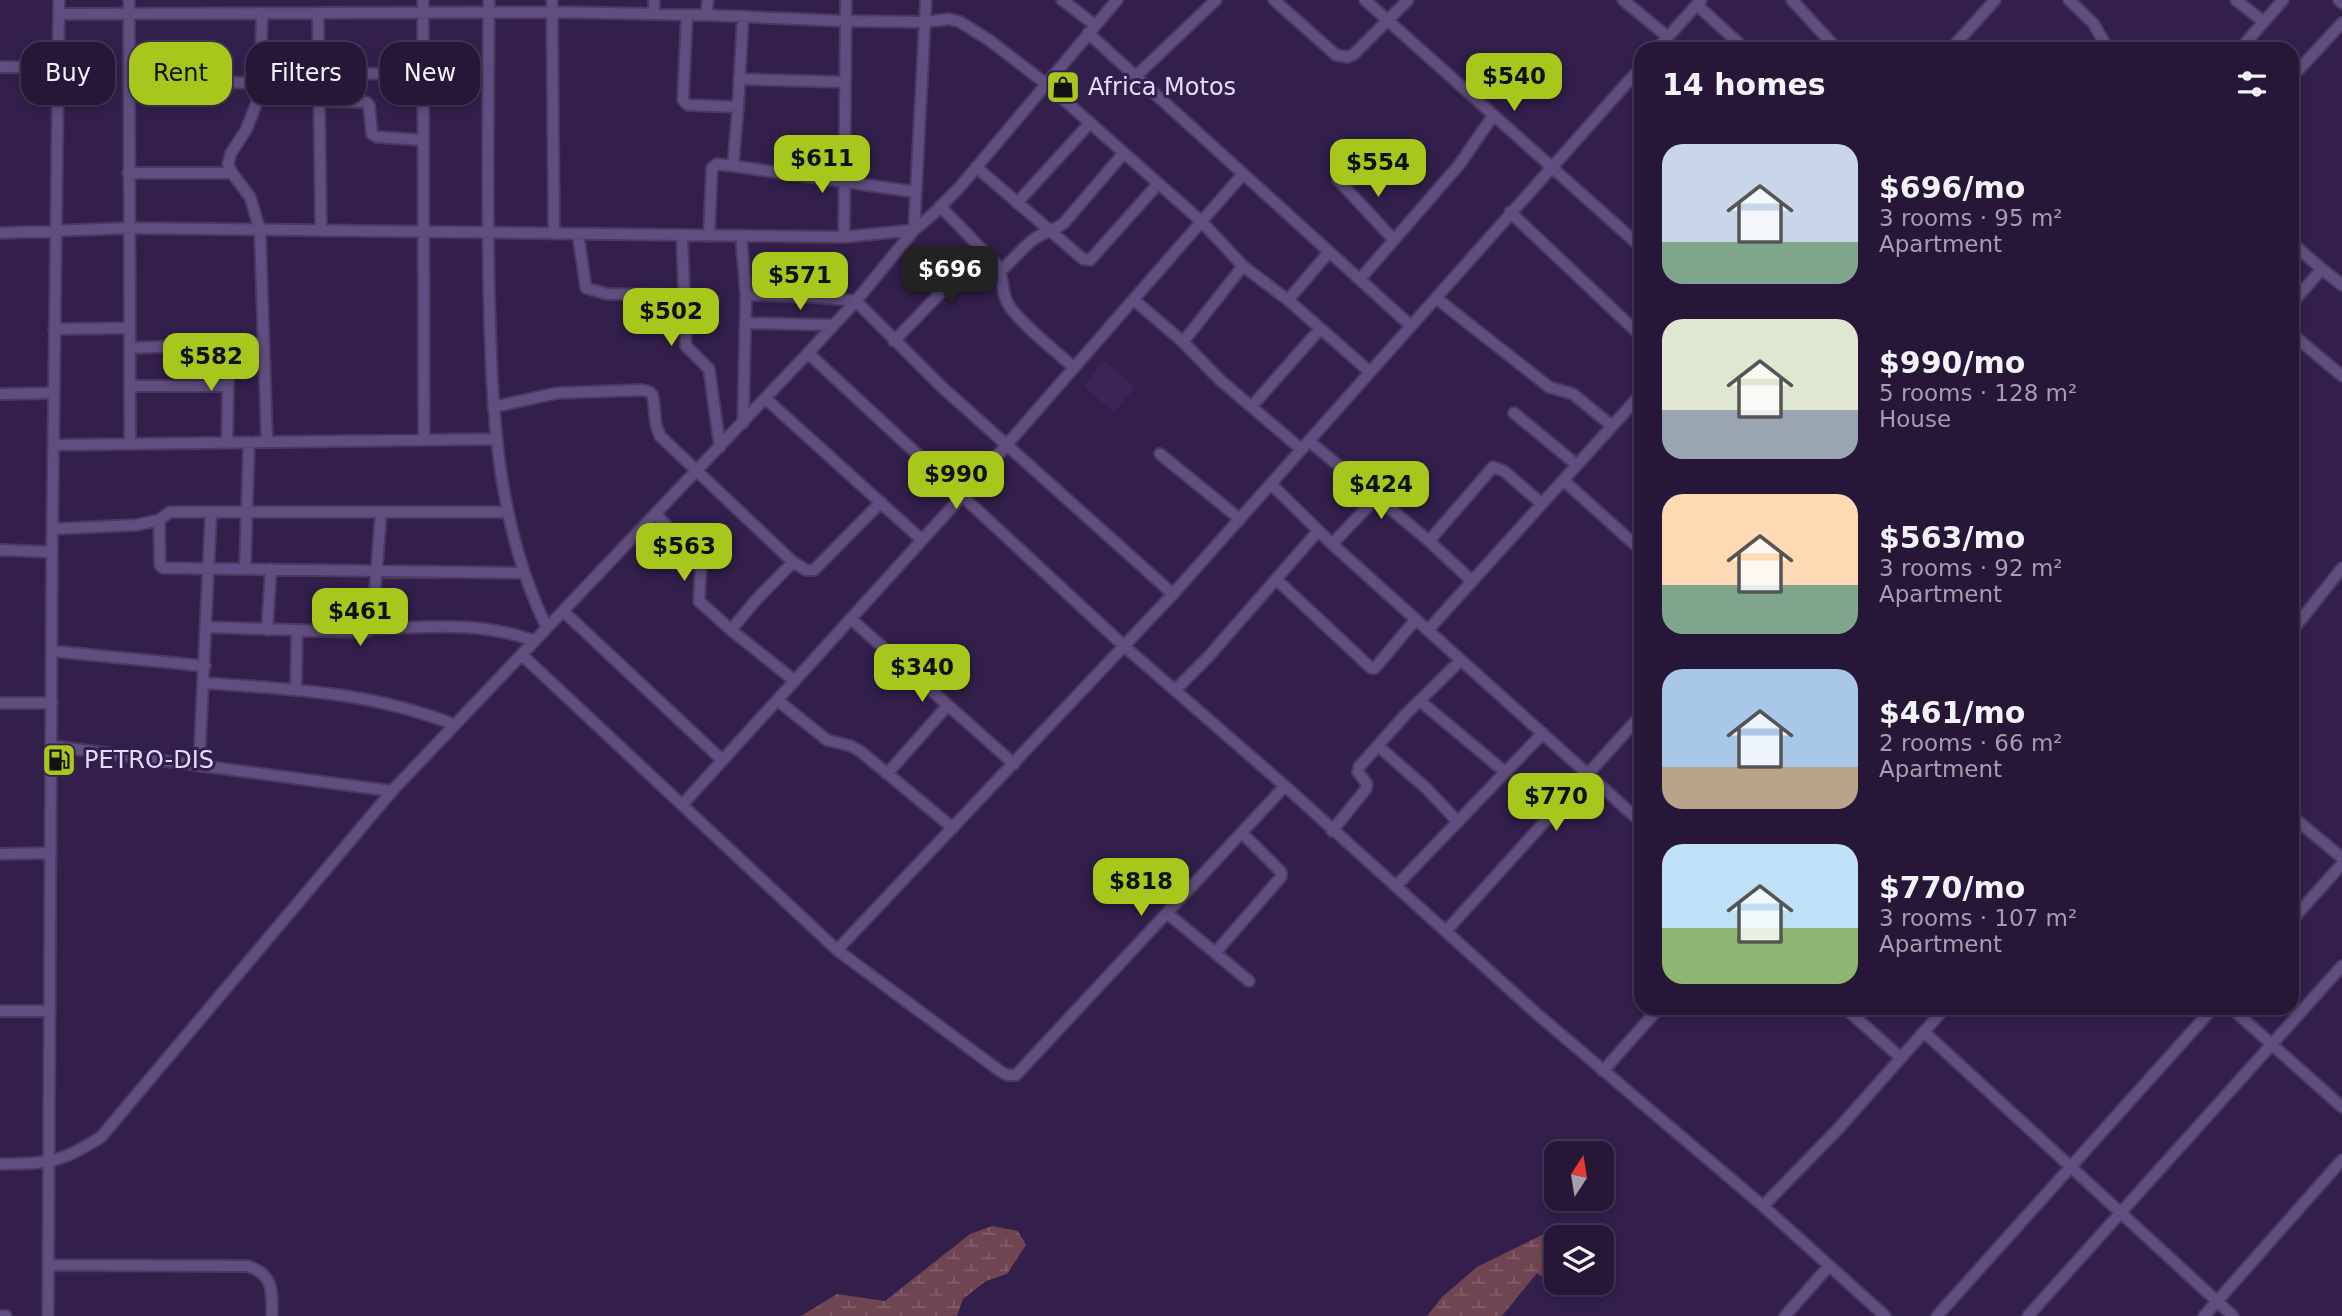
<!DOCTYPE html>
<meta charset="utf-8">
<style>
body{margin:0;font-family:"DejaVu Sans",sans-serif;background:#322444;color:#f1f3f6;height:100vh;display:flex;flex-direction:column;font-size:26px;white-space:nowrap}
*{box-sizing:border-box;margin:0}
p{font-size:23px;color:#a49fae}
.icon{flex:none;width:38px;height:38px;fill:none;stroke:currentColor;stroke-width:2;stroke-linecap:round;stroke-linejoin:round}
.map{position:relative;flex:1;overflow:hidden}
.details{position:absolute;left:1634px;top:42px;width:665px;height:973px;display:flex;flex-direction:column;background:#261739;border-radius:21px;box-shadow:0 4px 10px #0003,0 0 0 2px #423653}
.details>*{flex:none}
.banner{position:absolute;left:21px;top:42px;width:665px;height:63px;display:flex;gap:14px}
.needle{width:46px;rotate:12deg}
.fabs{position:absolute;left:1544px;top:1141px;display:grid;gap:14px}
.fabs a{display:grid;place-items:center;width:70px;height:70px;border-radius:14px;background:#261739;box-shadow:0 4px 10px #0003,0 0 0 2px #423653;font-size:35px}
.price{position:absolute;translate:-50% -60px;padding:0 16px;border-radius:14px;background:#a8c71c;color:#111;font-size:23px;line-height:46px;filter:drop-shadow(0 2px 4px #0008)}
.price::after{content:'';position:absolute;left:50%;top:42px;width:21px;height:16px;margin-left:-10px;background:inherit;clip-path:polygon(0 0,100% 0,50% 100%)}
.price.on{background:#222;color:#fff}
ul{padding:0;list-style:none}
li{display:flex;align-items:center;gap:21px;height:175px;padding:0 28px}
li span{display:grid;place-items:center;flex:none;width:196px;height:140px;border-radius:21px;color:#555}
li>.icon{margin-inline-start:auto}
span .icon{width:84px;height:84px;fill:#fffc;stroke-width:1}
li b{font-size:30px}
h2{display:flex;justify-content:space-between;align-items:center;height:84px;padding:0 28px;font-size:30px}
.tag{padding:0 24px;border-radius:21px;background:#261739;box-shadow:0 4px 10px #0003,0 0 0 2px #423653;font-size:24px;line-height:63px}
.tag.on{background:#a8c71c;color:#111}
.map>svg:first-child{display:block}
</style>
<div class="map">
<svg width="2342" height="1316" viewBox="0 0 2342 1316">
<defs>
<pattern id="wetland-marsh" width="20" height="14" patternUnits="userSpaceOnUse" patternTransform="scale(1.75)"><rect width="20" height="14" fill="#6e4551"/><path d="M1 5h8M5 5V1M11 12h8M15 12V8" fill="none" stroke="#835f6b"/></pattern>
</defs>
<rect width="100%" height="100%" fill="#321f4c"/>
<!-- built -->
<path fill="#3a2458" d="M 1104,360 L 1135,388 L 1114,412 L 1084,387 Z"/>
<!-- wetland -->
<path fill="url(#wetland-marsh)" d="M 992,1226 L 1018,1231 L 1026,1245 L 1007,1274 L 986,1281 L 963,1299 L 957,1316 L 801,1316 L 837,1294 L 885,1301 L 970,1234 Z
M 1546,1233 L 1556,1238 L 1556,1283 L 1584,1283 L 1564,1291 L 1537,1273 L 1502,1316 L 1427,1316 L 1442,1297 L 1477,1267 Z"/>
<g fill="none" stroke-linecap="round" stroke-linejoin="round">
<!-- minor casing -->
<g stroke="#4b3961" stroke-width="14">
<path id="minor" d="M 129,0 L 130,444
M 423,0 L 424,440
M 489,0 C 488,97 487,195 489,292 C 492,407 495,522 547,628
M 552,0 L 554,234
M 1062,0 L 1095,25
M 1274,0 L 1336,55 L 1348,57 L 1354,54 L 1408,0
M 1365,0 L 1642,248
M 1623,0 L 1668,37
M 1792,0 L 1837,49
M 2069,0 L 2093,23 L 2108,49
M 2236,0 L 2264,22
M 2339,0 L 2342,3
M 1697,5 L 1745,49
M 262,13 L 260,88 L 257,102 L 246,130 L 231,153 L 228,164 L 232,173 L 250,197 L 260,230 L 267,442
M 318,13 L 321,231
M 60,14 L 552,12 L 706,15 L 845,21 L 925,22 L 949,19 L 960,22 L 989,40 L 1045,83 L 1202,222 L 1243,266 L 1288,300 L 1370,372
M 654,14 L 654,0
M 687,15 L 683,100 L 688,105 L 738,107 L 733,166 L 717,164 L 712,168 L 709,236
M 706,15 L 708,0
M 1088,33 L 1411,326
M 1657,49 L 1701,0
M 1951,49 L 1995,0
M 2240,49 L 2283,0
M 0,67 L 58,67
M 319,72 L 423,75
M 1136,76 L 1216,0
M 2292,77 L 2342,23
M 739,79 L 845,82
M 129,80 L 260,83
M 319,101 L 366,102 L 369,105 L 372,134 L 377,137 L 423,140
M 738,107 L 743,16
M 733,166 L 916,192
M 976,167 L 1083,259 L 1090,260 L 1158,184
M 128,173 L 232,173
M 1338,180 L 1394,240
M 1017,203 L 1090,123
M 940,206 L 997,265 C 1005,278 1000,293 1010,307 C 1024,327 1055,350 1074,368
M 1510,212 L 1642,337
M 0,233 L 129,228 L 844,237 L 914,230 L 932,215 L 959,188 L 1117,0
M 578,234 L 586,288 L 607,294 L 684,295
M 682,236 L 686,346 L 709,369 L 720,447
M 741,236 L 746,295 L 743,423
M 844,237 L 846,0
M 2292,243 L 2322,269 L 2292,303
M 2322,269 L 2342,285
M 1001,271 C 1012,261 1022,248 1034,239 C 1044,232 1054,231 1064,223 L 1123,154
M 1360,279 L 1459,165 L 1493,116
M 746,295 L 816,297 L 856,301 L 943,388 L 1173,594
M 1436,298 L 1549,387 L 1573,394 L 1612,426
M 1134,300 L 1183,342 L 1220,380 L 1301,449
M 1288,300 L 1329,252
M 746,323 L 833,325
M 54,329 L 129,328
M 2292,334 L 2342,376
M 894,341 L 982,250
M 1183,342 L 1243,266
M 130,348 L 264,343
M 808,353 L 1124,646 L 1285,786 L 1537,1014 L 1763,1206 L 1885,1316
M 130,386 L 227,386
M 0,394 L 54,393
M 766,399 L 922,540
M 1252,406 L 1320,329
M 493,407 L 557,393 L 642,390 L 650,392 L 653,396 L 656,425 L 660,436 L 793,562 L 806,570 L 814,570 L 881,502
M 1514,413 L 1577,465
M 1309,441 L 1429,541 L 1472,581
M 227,443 L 229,345
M 54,445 L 496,439
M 1160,454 L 1240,519
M 1563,480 L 1642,551
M 1271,484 L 1332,544 L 1642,823
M 656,514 L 701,565 L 699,601 L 731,630
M 159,520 L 160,565 L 163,568 L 523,573
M 53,529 L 136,525 L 159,520 L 170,512 L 507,512
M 1429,541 L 1493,467 L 1504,471 L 1542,504
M 1332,544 L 1377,497
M 0,550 L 52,552
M 793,562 L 756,600 L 731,630 L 795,681
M 245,569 L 249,442
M 1277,580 L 1371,668 L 1375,668 L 1416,619
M 563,611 L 722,760
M 851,619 L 1014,764
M 207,627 L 352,632 L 367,632 L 372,629 L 381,513
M 372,629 C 430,627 480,621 535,641
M 267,630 L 271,569
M 1428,630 L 1642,393
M 2292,631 L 2342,568
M 52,651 L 205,666
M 522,655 L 837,950 L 1173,594 L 1642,66
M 204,683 C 291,689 372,692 455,725
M 296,689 L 297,631
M 1175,690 L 1209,656 L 1318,531
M 777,700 L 827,740 L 851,746 L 860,751 L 953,828
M 1420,701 L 1505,772
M 0,703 L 52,703
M 52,746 L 392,791
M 1378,746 L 1427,789 L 1458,822
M 199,766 L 211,512
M 887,774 L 947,706
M 682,805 L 962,496 L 1243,174
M 2292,816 L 2342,858
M 1332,831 L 1366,789 L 1367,784 L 1358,772 L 1359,767 L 1405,715 L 1461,660
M 0,854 L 51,853
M 1396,886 L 1543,733
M 1167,913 L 1249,981
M 2292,920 L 2342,864
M 1446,931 L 1642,714
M 837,950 L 1000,1071 L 1007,1075 L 1016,1075 L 1285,786
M 1215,953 L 1281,877 L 1281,872 L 1242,833
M 1845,1008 L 1901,1058
M 2231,1008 L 2342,1107
M 0,1011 L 49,1011
M 1924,1032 L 2233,1316
M 1603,1071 L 1659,1008
M 0,1164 C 48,1163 59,1164 101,1137 L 392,791 L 808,353 L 856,301 L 914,230 L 926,0
M 1763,1206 L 1839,1128 L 1945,1008
M 48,1265 L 247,1266 C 274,1274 272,1291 272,1316
M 0,1316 L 6,1316
M 48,1316 L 52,552 L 59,0
M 1785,1316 L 1829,1266
M 1937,1316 L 2213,1008
M 2028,1316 L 2342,966
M 2204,1316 L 2342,1160"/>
</g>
<!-- minor -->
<use href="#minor" stroke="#614e80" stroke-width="10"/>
</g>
<!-- icons -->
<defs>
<g id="shop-square" transform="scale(1.75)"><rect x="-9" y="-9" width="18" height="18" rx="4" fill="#a8c71c" stroke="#321f4c"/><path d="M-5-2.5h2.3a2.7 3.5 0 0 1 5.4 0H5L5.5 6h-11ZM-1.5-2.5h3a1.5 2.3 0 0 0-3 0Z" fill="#111"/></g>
<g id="fuel-square" transform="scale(1.75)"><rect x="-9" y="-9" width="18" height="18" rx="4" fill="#a8c71c" stroke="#321f4c"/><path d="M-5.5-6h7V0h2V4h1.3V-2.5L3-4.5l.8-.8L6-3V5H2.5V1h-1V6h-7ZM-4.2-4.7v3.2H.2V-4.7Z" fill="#111"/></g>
</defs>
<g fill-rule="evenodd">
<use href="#shop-square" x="1063" y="87"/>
<use href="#fuel-square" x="59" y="760"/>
</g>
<g text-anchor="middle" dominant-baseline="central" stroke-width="6" stroke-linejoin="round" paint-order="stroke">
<!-- poi labels -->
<g font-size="24" fill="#e5dbf8" stroke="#321f4c" text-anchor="start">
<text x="1088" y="87">Africa Motos</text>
<text x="84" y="760">PETRO-DIS</text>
</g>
</g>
</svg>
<div class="fabs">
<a><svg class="needle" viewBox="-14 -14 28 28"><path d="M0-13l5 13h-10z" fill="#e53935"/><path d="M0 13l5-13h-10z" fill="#a49fae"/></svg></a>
<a><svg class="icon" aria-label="layers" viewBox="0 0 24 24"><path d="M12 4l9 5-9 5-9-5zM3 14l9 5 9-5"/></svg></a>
</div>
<b class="price" style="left:1514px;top:113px">$540</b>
<b class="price" style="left:822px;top:195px">$611</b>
<b class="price" style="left:1378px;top:199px">$554</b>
<b class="price on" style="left:950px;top:306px">$696</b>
<b class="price" style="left:800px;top:312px">$571</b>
<b class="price" style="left:671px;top:348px">$502</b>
<b class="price" style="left:211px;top:393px">$582</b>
<b class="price" style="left:956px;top:511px">$990</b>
<b class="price" style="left:1381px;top:521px">$424</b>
<b class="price" style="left:684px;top:583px">$563</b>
<b class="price" style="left:360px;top:648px">$461</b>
<b class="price" style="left:922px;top:704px">$340</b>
<b class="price" style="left:1556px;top:833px">$770</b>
<b class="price" style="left:1141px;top:918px">$818</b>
<div class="banner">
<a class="tag">Buy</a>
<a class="tag on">Rent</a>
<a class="tag">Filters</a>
<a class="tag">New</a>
</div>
<section class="details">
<h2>14 homes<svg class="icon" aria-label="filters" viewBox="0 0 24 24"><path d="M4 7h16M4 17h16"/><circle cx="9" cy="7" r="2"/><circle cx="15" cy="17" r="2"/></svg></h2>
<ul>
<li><span style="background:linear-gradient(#c9d6e8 70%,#7fa58c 0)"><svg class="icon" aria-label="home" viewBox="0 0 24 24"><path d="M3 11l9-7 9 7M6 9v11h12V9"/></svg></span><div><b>$696/mo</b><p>3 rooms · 95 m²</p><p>Apartment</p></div></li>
<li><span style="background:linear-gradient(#dfe7d0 65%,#9aa5b1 0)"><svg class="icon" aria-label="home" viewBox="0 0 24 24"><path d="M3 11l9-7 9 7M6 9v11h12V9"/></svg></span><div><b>$990/mo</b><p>5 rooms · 128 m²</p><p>House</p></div></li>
<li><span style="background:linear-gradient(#ffd9b3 65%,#7fa58c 0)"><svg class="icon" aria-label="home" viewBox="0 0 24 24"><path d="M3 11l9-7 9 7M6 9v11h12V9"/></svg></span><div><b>$563/mo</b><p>3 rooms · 92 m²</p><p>Apartment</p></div></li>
<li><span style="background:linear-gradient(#a9c7e8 70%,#b9a48a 0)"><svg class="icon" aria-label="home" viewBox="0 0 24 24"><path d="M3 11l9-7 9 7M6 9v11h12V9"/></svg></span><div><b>$461/mo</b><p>2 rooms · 66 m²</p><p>Apartment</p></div></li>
<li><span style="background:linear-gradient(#bfe0f5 60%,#8fb573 0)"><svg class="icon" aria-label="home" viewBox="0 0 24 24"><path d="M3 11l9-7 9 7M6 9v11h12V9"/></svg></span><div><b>$770/mo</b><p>3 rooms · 107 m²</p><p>Apartment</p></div></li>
</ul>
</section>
</div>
